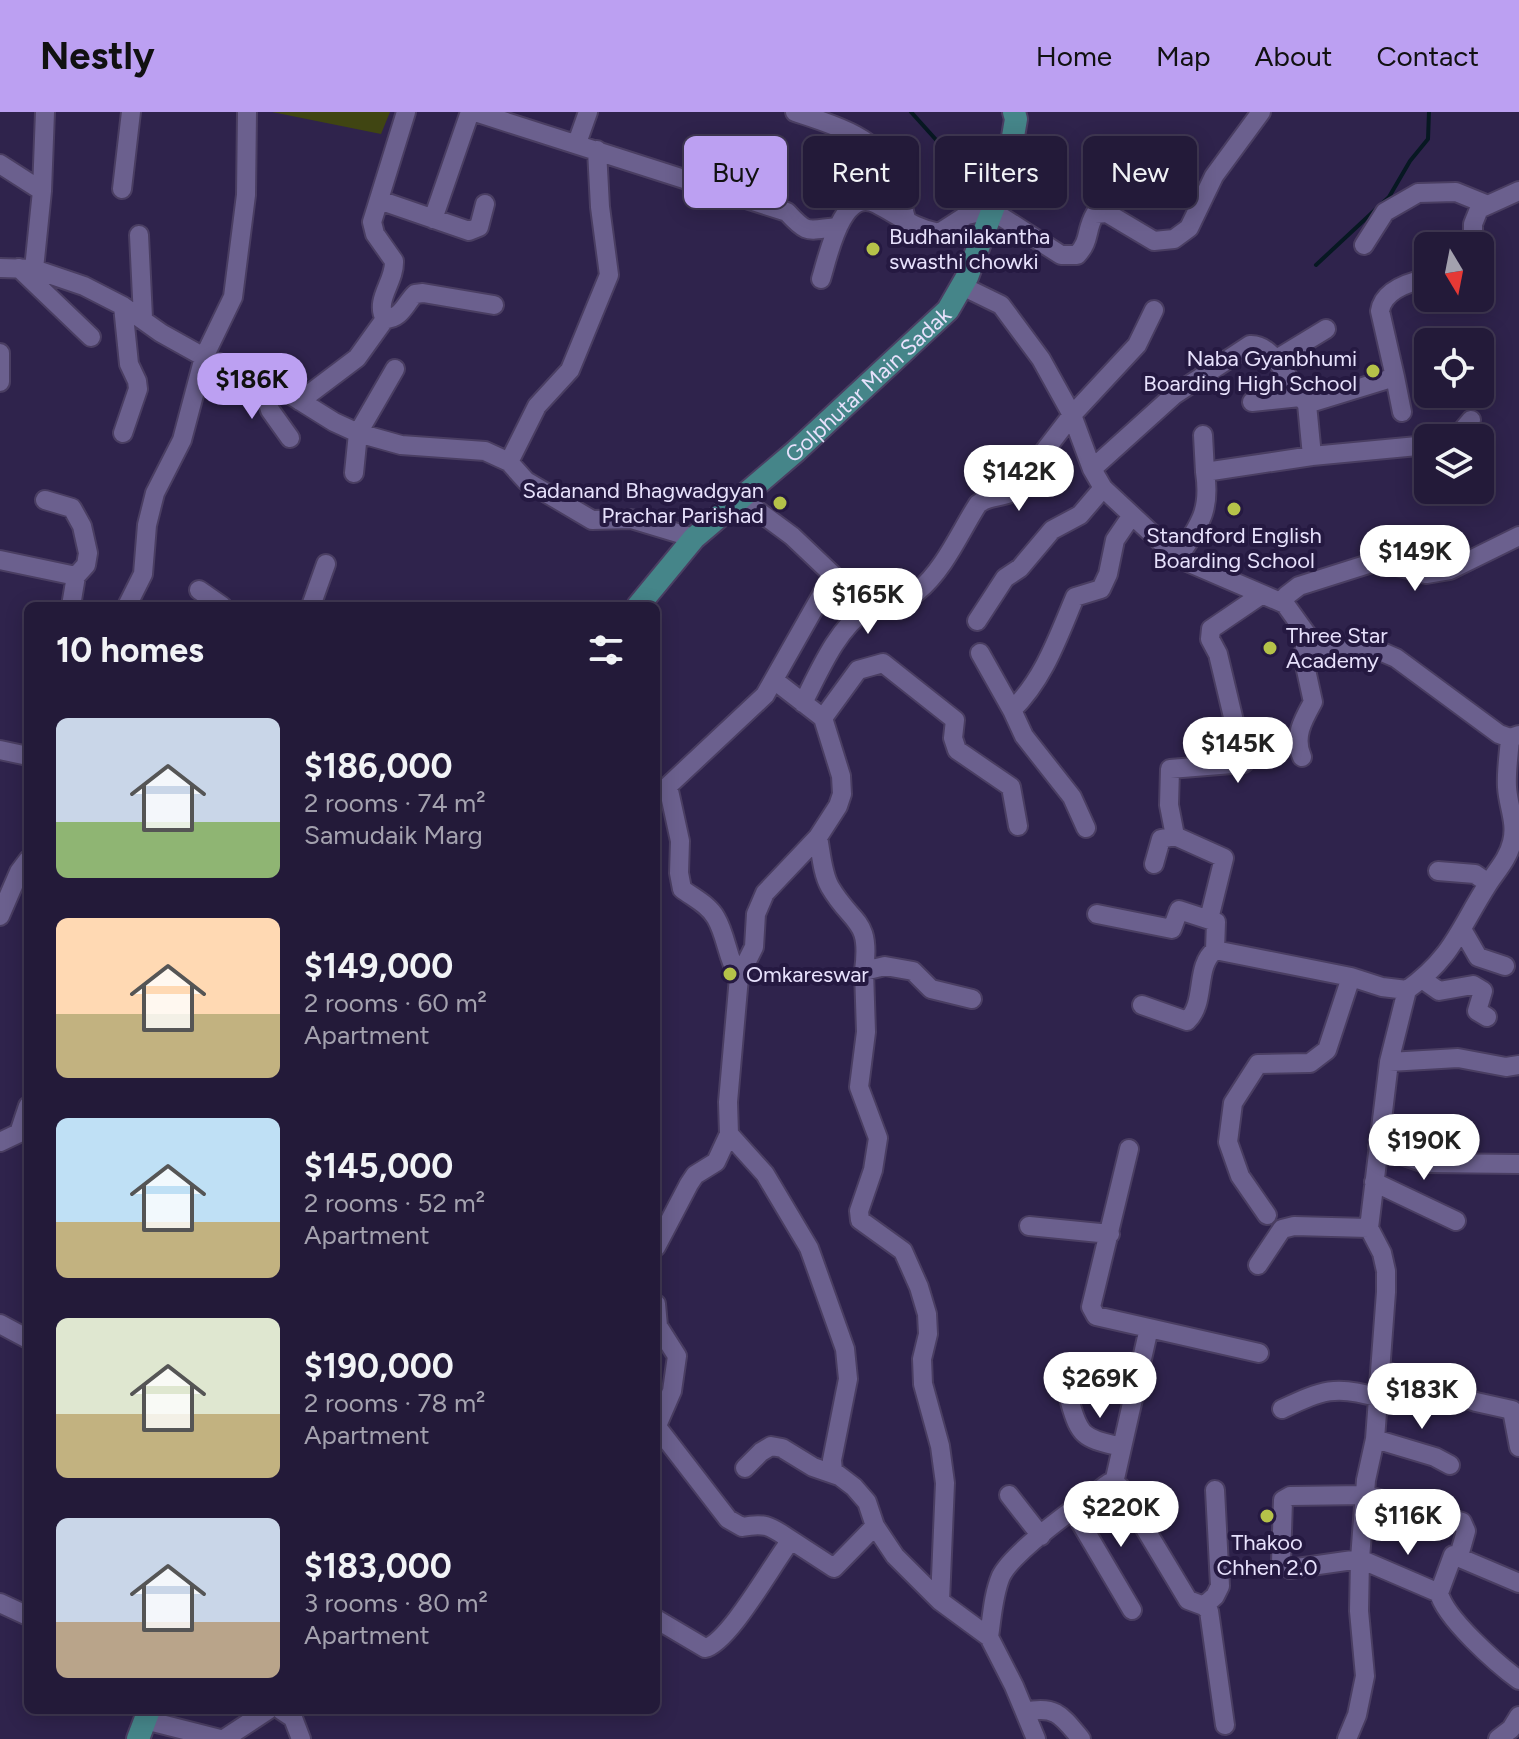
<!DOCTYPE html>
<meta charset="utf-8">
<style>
body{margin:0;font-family:Figtree,sans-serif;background:#2b2341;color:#f1f3f6;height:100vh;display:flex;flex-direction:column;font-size:30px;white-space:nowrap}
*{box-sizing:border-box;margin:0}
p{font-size:26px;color:#a3a1ae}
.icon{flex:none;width:44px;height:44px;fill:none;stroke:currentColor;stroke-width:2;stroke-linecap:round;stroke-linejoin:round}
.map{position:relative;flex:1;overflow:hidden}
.details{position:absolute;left:24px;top:490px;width:636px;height:1112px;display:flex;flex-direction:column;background:#231a39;border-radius:12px;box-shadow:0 4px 20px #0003,0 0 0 2px #403853}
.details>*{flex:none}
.banner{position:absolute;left:684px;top:24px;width:714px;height:72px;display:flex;gap:16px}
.needle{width:52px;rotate:170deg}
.fabs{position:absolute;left:1414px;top:120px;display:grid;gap:16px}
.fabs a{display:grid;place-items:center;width:80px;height:80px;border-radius:12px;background:#231a39;box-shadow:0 4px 20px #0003,0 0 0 2px #403853;font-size:40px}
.price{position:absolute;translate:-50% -68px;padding:0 18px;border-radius:28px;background:#fff;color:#222;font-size:26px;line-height:52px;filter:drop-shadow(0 2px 4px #0008)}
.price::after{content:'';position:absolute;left:50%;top:48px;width:24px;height:18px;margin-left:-12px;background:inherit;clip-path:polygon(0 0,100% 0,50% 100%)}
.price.on{background:#bca0f2;color:#111}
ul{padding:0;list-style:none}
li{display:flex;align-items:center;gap:24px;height:200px;padding:0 32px}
li span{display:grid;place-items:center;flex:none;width:224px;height:160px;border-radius:12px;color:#555}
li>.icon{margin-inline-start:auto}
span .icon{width:96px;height:96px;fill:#fffc;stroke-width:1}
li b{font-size:34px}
h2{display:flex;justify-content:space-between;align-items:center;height:96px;padding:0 32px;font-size:34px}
.tag{padding:0 28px;border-radius:12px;background:#231a39;box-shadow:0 4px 20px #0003,0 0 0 2px #403853;font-size:28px;line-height:72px}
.tag.on{background:#bca0f2;color:#111}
header{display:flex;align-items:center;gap:48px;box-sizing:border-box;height:112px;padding:0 40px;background:#bca0f2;color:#111}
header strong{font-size:38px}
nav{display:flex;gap:44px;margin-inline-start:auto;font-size:28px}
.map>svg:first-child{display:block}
</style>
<header>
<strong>Nestly</strong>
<nav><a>Home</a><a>Map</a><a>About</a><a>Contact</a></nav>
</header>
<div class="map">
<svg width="1519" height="1627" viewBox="0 0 1519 1627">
<rect width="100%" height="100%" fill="#2f234c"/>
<!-- green -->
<path fill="#404512" d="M 272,0 L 390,0 L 381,22 Z"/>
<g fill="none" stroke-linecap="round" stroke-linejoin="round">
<!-- stream -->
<path stroke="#071822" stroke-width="4" d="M 911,0 L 948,41
M 1316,153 L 1389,85 L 1410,49 L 1428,27 L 1429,0"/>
<!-- minor casing -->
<g stroke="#4a3e62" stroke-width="22">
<path id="minor" d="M 406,0 L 372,110 L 375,122 L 394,149 C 395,170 374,188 385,207 C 401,207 405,192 415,182 L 423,181 L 494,193
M 475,0 L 787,100 C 808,123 807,118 837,115
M 795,0 C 831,12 876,24 894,61 C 901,76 901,94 907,109
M 577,31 L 588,0
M 0,52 L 42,79
M 122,77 L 131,0
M 379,88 L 469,119 L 479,115 L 485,92
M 433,107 L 470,0
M 139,123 L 143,206
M 1364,133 L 1385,100 L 1418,81 L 1456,80 L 1488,93
M 1473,134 L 1473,112 L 1479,97 L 1519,79
M 0,156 L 34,157 L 84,174 L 123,194 L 161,221 L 204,245 L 278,275 L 334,310 L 358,321 L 401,333 L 485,339 L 509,350 L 526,369 L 592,408 L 631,407 L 694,426
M 19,156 L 91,225
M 34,157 L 42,79 L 45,0
M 821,167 C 828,145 842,73 877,92 C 900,104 913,116 939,121 L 967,103 L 991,98 L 1061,143 L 1077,143 C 1091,128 1085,119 1095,102 L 1107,101 L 1154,129 L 1174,127 L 1189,116 L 1214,64 L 1261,0
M 962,174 L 1001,193 L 1041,247 L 1072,303 L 1092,357 L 1103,376 L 1178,446
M 123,194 L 129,252 L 137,269 L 138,277 L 123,321
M 0,241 L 0,270
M 1275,248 L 1326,217
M 1395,265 L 1380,199 C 1383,178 1409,170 1428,166
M 261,268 L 270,298 L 290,326
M 300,289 L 357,246 L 385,207
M 1252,290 L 1300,285
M 1203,323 L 1205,360
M 1456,326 L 1471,308
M 1428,333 L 1312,344 L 1205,360 C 1211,400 1199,413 1178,446 L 1285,492 L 1308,524 L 1322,538 L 1373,536 L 1396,546 L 1499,622 L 1510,626
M 1312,344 L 1307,292 L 1395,265 L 1402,300
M 509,350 L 537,294 L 570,258 L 609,163 L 600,95 L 597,38
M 1092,357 L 1174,283 L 1250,233 C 1275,231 1290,275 1307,292
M 354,361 L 358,321 L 395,257
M 45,388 L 72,396 L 82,414 L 88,441 L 86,453 L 76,464 L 71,494
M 0,448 L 76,464
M 199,478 L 222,494
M 1285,492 L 1286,484 L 1299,474 L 1378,449 L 1426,462 L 1450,458 L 1519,424
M 127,494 L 143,462 L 147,413 L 155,381 L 182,328 L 204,245 L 233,185 L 246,83 L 247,0
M 311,494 L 326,452
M 977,509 L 1005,466 L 1020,456 L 1052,418 L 1080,403 L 1103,376
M 980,541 L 1012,598
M 774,568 L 823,606 L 841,664 L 842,682 L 838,694 L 818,725 C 821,740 822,761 830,775 C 853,814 871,806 864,859 L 885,854 L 913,859 L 931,877 L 972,887
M 803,591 C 818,562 837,516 866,498 C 881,489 903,492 918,479 C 944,458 960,420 978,392 C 989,383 1001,386 1013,380 L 1072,303 L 1137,233 L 1154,198
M 823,606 L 858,558 L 883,551 L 955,608 L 953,626 L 957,638 L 1011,675 L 1018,714
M 0,638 L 28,644
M 1302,645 C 1293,625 1303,608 1313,590 L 1303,544 L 1308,524
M 1086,716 L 1072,685 L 1024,624 L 1012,598 C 1044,567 1058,525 1075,485 L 1101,477 L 1108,462 L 1115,428 L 1132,403
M 1154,752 L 1161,727 L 1175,724
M 1438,759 L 1475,762 L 1488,771
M 1097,802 L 1172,817 L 1179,798 L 1216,810 L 1215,838
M 0,804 L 19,760 L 28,748
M 1209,807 L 1224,746 L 1175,724 L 1169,693 L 1170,657 L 1244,651 L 1218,542 L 1210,527 L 1211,517 L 1261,483
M 1463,819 L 1478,845 L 1505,854
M 864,859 L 866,920 L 859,975 L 878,1026 L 873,1058 L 859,1099 L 860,1108 L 903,1139 L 919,1175 L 927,1202 L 928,1222 L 922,1247 L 923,1272 L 940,1334 L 945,1371 L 940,1489
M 739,865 L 754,835 L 756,802 L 765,781 L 818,725
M 1422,867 L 1439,879 L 1473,873 L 1483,879 L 1477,899 L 1487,905
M 1142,893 L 1187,909 C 1207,890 1194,855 1215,838 L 1351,865 L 1382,875 L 1407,878 C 1453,845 1459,817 1488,772 C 1497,758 1508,747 1512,730 C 1517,711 1508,694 1507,675 C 1506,659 1509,642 1510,626 L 1519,623
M 1389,950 L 1458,946 L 1506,955 L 1519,953
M 729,1022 L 765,1062 L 809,1136 L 845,1237 L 848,1267 L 832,1348 L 833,1359 L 854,1375 L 867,1390 L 875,1414 L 895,1444 L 940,1489 L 989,1525 L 1014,1574 L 1036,1627
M 0,1030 L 19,1021 L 28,994
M 1378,1035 L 1425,1051 L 1519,1052
M 1129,1037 L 1091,1195 L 1096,1204 L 1149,1216
M 1374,1070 L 1456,1109
M 1267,1103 L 1240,1064 L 1228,1030 L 1233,991 L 1258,952 L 1310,951 L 1327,938 L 1351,865
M 1029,1114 L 1110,1122
M 656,1135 L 689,1072 L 695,1063 L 716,1050 L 729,1022 L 728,990 L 739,865 C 727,847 727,825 716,806 C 709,793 694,786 682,777 L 679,761 L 680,729 L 668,674 L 765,583 L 833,463 L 792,424 L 739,385
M 1258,1153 L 1282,1117 L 1294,1114 L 1369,1116
M 656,1192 L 658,1214 L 677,1244 L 672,1279 L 656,1316
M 0,1212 L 28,1227
M 1381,1258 L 1476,1290 L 1512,1298 L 1519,1335
M 1070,1290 C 1080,1327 1086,1326 1121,1335
M 1282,1297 C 1321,1279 1335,1272 1379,1286
M 657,1315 L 728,1407 L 742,1415 C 767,1410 771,1415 791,1428
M 1375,1327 L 1435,1345 L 1450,1353
M 745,1356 L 761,1340 L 771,1334 L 782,1336 L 813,1355 L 839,1364
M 1114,1371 L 1120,1375 L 1188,1488 L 1204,1494 L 1209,1499 L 1225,1613
M 1009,1383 L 1041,1424
M 1073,1398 L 1132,1498
M 1519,1471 L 1453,1443 L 1439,1481 C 1445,1506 1497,1552 1519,1568
M 1439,1481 L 1360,1447 L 1290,1457 L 1281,1451 L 1283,1388 L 1290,1384 L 1365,1383 L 1462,1410 L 1466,1419 L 1459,1444
M 0,1491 L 28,1504
M 1204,1494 L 1215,1484 L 1220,1474 L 1215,1378
M 656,1507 L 705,1536 C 729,1531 773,1451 791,1428 L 834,1456 L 875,1414
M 989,1525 C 992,1505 993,1483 1001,1464 C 1014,1438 1083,1390 1109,1371 L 1114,1371 L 1149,1216 L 1259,1241
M 281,1598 L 293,1606 L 301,1627
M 1025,1600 C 1056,1593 1062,1604 1081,1627
M 145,1608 L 220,1627
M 224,1627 L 268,1598
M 1347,1627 L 1357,1603 L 1365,1564 L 1359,1499 L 1360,1447 L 1366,1368 L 1375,1327 L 1386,1180 L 1386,1159 L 1382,1141 L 1369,1116 L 1389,950 L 1407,878
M 1498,1627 L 1511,1617 L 1519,1604"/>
</g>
<!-- major casing -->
<g stroke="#4a3e62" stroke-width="26">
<g id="major">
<path id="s1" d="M 638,494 L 694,426 L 796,339 L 948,198 L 967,165 L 1007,60 L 1016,7 L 1014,0"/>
<path d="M 138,1627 L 149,1598"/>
</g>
</g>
<!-- minor -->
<use href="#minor" stroke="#6b608e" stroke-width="18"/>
<!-- major -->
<use href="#major" stroke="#458589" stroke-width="22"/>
</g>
<!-- markers -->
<g fill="#b5c249" stroke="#251941" stroke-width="3">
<circle cx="873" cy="137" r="8"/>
<circle cx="1373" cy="259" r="8"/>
<circle cx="780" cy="391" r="8"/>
<circle cx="1234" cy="397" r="8"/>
<circle cx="1270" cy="536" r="8"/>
<circle cx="730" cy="862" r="8"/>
<circle cx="1267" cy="1404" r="8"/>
</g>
<g text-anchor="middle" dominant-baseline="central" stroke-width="8" stroke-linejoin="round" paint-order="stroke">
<!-- poi labels -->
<g font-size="22" fill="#e7e1fc" stroke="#251941" text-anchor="start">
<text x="889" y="124">Budhanilakantha<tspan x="889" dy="25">swasthi chowki</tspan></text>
<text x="1357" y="246" text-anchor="end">Naba Gyanbhumi<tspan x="1357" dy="25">Boarding High School</tspan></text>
<text x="764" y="378" text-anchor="end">Sadanand Bhagwadgyan<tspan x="764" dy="25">Prachar Parishad</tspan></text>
<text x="1234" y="423" text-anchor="middle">Standford English<tspan x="1234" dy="25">Boarding School</tspan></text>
<text x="1286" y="523">Three Star<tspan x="1286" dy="25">Academy</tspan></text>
<text x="746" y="862">Omkareswar</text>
<text x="1267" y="1430" text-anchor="middle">Thakoo<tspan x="1267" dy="25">Chhen 2.0</tspan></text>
</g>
<!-- street labels -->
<g font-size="22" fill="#e7e1fc" stroke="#251941">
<text stroke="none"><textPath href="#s1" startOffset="320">Golphutar Main Sadak</textPath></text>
</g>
</g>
</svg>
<div class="fabs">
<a><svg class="needle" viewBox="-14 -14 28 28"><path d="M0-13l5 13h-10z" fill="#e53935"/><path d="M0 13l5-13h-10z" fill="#a3a1ae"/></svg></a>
<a><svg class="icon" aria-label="locate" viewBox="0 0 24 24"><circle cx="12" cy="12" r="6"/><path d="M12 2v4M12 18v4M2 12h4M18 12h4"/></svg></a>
<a><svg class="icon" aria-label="layers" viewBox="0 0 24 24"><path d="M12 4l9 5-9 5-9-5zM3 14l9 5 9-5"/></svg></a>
</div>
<b class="price on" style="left:252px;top:309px">$186K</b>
<b class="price" style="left:1019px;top:401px">$142K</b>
<b class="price" style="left:1415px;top:481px">$149K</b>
<b class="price" style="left:868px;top:524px">$165K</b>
<b class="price" style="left:1238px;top:673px">$145K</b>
<b class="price" style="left:1424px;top:1070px">$190K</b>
<b class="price" style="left:1100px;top:1308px">$269K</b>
<b class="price" style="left:1422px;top:1319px">$183K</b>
<b class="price" style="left:1121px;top:1437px">$220K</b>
<b class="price" style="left:1408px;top:1445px">$116K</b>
<div class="banner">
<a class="tag on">Buy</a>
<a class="tag">Rent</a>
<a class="tag">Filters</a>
<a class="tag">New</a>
</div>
<section class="details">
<h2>10 homes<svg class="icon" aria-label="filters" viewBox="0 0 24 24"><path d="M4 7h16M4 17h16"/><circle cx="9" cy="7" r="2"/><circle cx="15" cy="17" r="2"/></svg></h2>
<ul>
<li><span style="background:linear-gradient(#c9d6e8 65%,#8fb573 0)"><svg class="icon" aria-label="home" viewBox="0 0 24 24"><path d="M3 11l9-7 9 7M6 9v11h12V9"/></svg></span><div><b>$186,000</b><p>2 rooms · 74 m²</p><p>Samudaik Marg</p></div></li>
<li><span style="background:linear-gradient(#ffd9b3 60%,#c2b280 0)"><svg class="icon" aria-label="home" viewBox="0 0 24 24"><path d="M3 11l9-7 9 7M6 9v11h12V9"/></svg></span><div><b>$149,000</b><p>2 rooms · 60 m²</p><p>Apartment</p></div></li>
<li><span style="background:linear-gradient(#bfe0f5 65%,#c2b280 0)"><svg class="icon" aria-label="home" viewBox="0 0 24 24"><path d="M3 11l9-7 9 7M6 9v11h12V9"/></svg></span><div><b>$145,000</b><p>2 rooms · 52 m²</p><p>Apartment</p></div></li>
<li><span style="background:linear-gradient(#dfe7d0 60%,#c2b280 0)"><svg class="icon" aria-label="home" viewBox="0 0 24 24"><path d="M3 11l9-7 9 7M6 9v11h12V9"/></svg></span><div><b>$190,000</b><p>2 rooms · 78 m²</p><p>Apartment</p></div></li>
<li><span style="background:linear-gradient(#c9d6e8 65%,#b9a48a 0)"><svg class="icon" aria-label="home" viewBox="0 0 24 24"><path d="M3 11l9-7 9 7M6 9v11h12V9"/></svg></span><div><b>$183,000</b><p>3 rooms · 80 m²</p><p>Apartment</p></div></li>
</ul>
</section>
</div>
